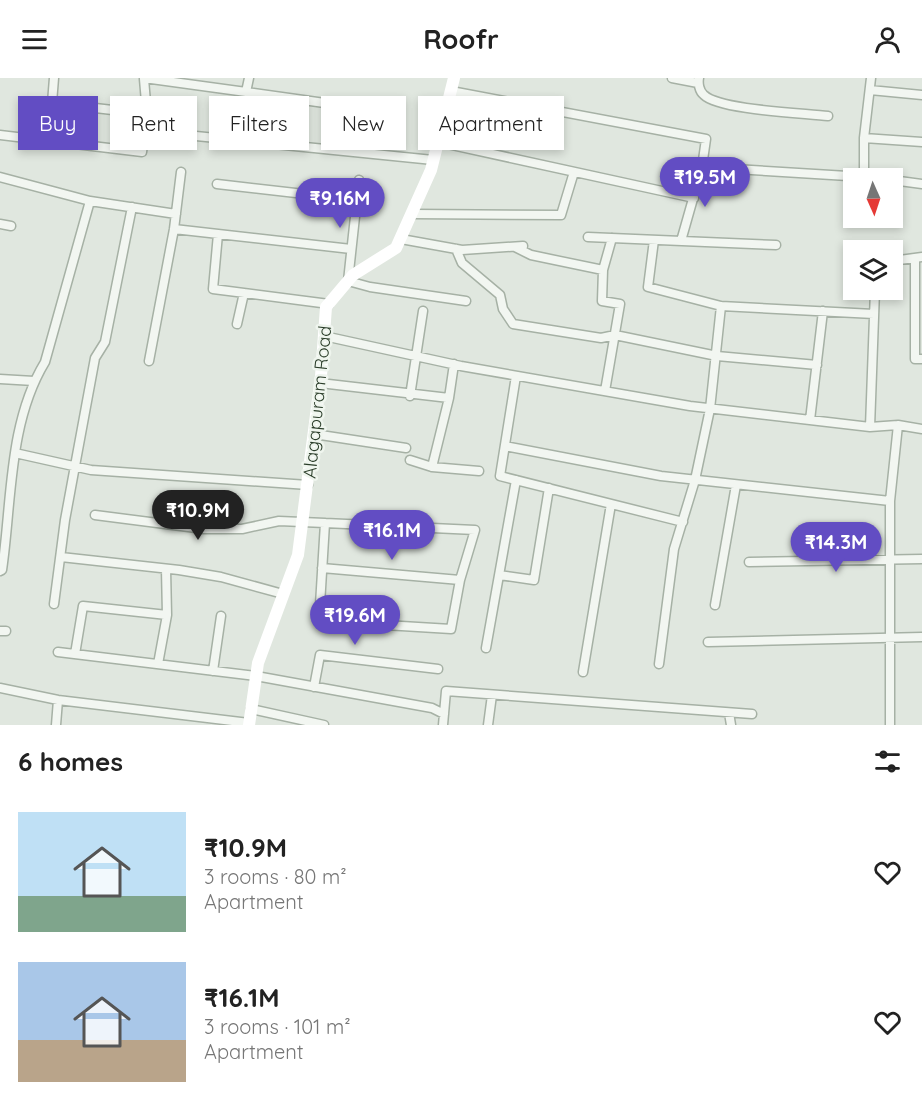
<!DOCTYPE html>
<meta charset="utf-8">
<style>
body{margin:0;font-family:Quicksand,sans-serif;background:#f6f6f6;color:#222;height:100vh;display:flex;flex-direction:column;font-size:22px;white-space:nowrap}
*{box-sizing:border-box;margin:0}
p{font-size:20px;color:#767676}
.icon{flex:none;width:33px;height:33px;fill:none;stroke:currentColor;stroke-width:2;stroke-linecap:round;stroke-linejoin:round}
.map{position:relative;height:647px;overflow:hidden}
.drawer{display:flex;flex-direction:column;background:#fff;flex:1}
.drawer>*{flex:none}
.guide{position:absolute;left:18px;top:18px;width:600px;height:54px;display:flex;gap:12px}
.needle{width:39px;rotate:177deg}
.buttons{position:absolute;left:843px;top:90px;display:grid;gap:12px}
.buttons a{display:grid;place-items:center;width:60px;height:60px;border-radius:0px;background:#fff;box-shadow:0 3px 9px #0003;font-size:30px}
.price{position:absolute;translate:-50% -51px;padding:0 14px;border-radius:21px;background:#624dc3;color:#fff;font-size:20px;line-height:39px;filter:drop-shadow(0 2px 3px #0008)}
.price::after{content:'';position:absolute;left:50%;top:36px;width:18px;height:14px;margin-left:-9px;background:inherit;clip-path:polygon(0 0,100% 0,50% 100%)}
.price.selected{background:#222;color:#fff}
ul{padding:0;list-style:none}
li{display:flex;align-items:center;gap:18px;height:150px;padding:0 18px}
li span{display:grid;place-items:center;flex:none;width:168px;height:120px;border-radius:0px;color:#555}
li>.icon{margin-inline-start:auto}
span .icon{width:72px;height:72px;fill:#fffc;stroke-width:1}
li b{font-size:26px}
h2{display:flex;justify-content:space-between;align-items:center;height:72px;padding:0 18px;font-size:26px}
.chip{padding:0 21px;border-radius:0px;background:#fff;box-shadow:0 3px 9px #0003;font-size:21px;line-height:54px}
.chip.selected{background:#624dc3;color:#fff}
header{display:flex;justify-content:space-between;align-items:center;height:78px;padding:0 18px;background:#fff;font-size:27px;font-weight:800}
.map>svg:first-child{display:block}
</style>
<header><svg class="icon" aria-label="menu" viewBox="0 0 24 24"><path d="M4 6h16M4 12h16M4 18h16"/></svg>Roofr<svg class="icon" aria-label="person" viewBox="0 0 24 24"><circle cx="12" cy="8" r="4"/><path d="M4 21q1-7 8-7t8 7"/></svg></header>
<div class="map">
<svg width="922" height="647" viewBox="0 0 922 647">
<rect width="100%" height="100%" fill="#e0e7df"/>
<g fill="none" stroke-linecap="round" stroke-linejoin="round">
<!-- street casing -->
<g stroke="#a6b1a5" stroke-width="11">
<path id="street" d="M 54,0 L 52,25 L 147,36
M 144,0 L 246,14 L 249,0
M 672,0 L 698,5
M 699,0 C 698,5 699,13 704,17 C 719,32 803,35 828,38
M 870,12 L 922,17
M 451,13 L 706,61 L 702,89 L 864,99 L 864,60 L 922,64
M 246,14 L 346,28
M 0,57 L 142,74 L 147,36 L 144,1
M 186,57 L 433,82
M 864,60 L 871,0
M 438,64 L 694,120
M 0,99 L 90,123 L 176,136
M 864,99 L 876,100
M 359,102 L 348,203 L 370,209 L 466,223
M 892,102 L 922,106
M 217,106 L 357,122
M 413,136 L 561,137 L 574,94
M 0,146 L 11,148
M 174,151 L 351,171
M 218,156 L 213,211 L 329,226
M 588,159 L 776,167
M 401,161 L 462,172 L 523,168
M 654,162 L 648,209 L 721,228 L 874,236
M 681,163 L 702,89
M 515,169 L 531,177 L 603,192
M 456,171 L 462,185 L 500,217 L 503,231 L 513,246 L 601,260 L 615,257 L 717,278 L 817,287
M 915,180 L 915,281 L 922,281
M 892,183 L 922,179
M 237,246 L 244,215
M 324,258 L 461,288 L 690,328 L 870,349 L 898,347 L 922,351
M 149,283 L 174,151 L 181,94
M 516,298 L 500,398 L 683,444
M 0,301 L 34,303
M 320,305 L 449,320 L 432,389
M 605,313 L 620,226 L 602,223 L 603,192 L 612,160
M 410,318 L 423,233
M 449,320 L 454,286
M 810,342 L 823,233
M 870,349 L 875,212
M 314,356 L 406,370
M 505,368 L 661,398 L 890,423
M 15,375 L 91,392 L 308,407
M 410,382 L 432,389 L 479,393
M 95,437 L 204,451 L 242,451 L 279,443 L 325,445 L 475,452 L 460,502 L 451,551 L 319,543 L 325,445
M 61,479 L 179,492 L 221,499 L 283,516
M 749,484 L 922,481
M 322,490 L 460,502
M 166,491 L 167,537
M 0,493 L 2,492 C 12,424 8,345 45,284 L 90,123
M 499,497 L 534,502 L 549,410
M 54,526 L 65,442 L 95,280 L 105,264 L 132,129
M 715,527 L 736,407
M 0,553 L 6,553
M 708,564 L 922,559
M 486,570 L 516,402
M 58,574 L 256,598 L 432,630 L 444,636
M 75,576 L 83,528 L 167,537 L 158,586
M 659,586 L 674,471 L 695,402 L 710,331 L 721,228
M 213,593 L 221,538
M 583,594 L 611,426
M 314,609 L 320,577 L 438,591
M 0,610 L 58,622 L 249,645
M 251,631 L 324,647
M 729,635 L 731,647
M 56,647 L 58,622
M 443,647 L 446,613 L 752,636
M 488,647 L 492,617
M 890,647 L 890,423 L 898,347"/>
</g>
<!-- street -->
<use href="#street" stroke="#f2f6f1" stroke-width="8"/>
<!-- secondary -->
<path stroke="#fff" stroke-width="12" d="M 249,647 L 258,585 L 298,477 L 321,298 L 326,229 L 353,197 L 396,170 L 431,92 L 454,0"/>
</g>
<g text-anchor="middle" dominant-baseline="central" stroke-width="5" stroke-linejoin="round" paint-order="stroke">
<!-- street labels -->
<g font-size="18" fill="#2a3d29" stroke="#eff5ee">
<text transform="translate(317 324) rotate(-84)">Alagapuram Road</text>
</g>
</g>
</svg>
<div class="buttons">
<a><svg class="needle" viewBox="-14 -14 28 28"><path d="M0-13l5 13h-10z" fill="#e53935"/><path d="M0 13l5-13h-10z" fill="#767676"/></svg></a>
<a><svg class="icon" aria-label="layers" viewBox="0 0 24 24"><path d="M12 4l9 5-9 5-9-5zM3 14l9 5 9-5"/></svg></a>
</div>
<b class="price" style="left:705px;top:130px">₹19.5M</b>
<b class="price" style="left:340px;top:151px">₹9.16M</b>
<b class="price selected" style="left:198px;top:463px">₹10.9M</b>
<b class="price" style="left:392px;top:483px">₹16.1M</b>
<b class="price" style="left:836px;top:495px">₹14.3M</b>
<b class="price" style="left:355px;top:568px">₹19.6M</b>
<div class="guide">
<a class="chip selected">Buy</a>
<a class="chip">Rent</a>
<a class="chip">Filters</a>
<a class="chip">New</a>
<a class="chip">Apartment</a>
</div>
</div>
<section class="drawer">
<h2>6 homes<svg class="icon" aria-label="filters" viewBox="0 0 24 24"><path d="M4 7h16M4 17h16"/><circle cx="9" cy="7" r="2"/><circle cx="15" cy="17" r="2"/></svg></h2>
<ul>
<li><span style="background:linear-gradient(#bfe0f5 70%,#7fa58c 0)"><svg class="icon" aria-label="home" viewBox="0 0 24 24"><path d="M3 11l9-7 9 7M6 9v11h12V9"/></svg></span><div><b>₹10.9M</b><p>3 rooms · 80 m²</p><p>Apartment</p></div><svg class="icon" aria-label="heart" viewBox="0 0 24 24"><path d="M12 20l-8-8c-3-5 5-10 8-4 3-6 11-1 8 4z"/></svg></li>
<li><span style="background:linear-gradient(#a9c7e8 65%,#b9a48a 0)"><svg class="icon" aria-label="home" viewBox="0 0 24 24"><path d="M3 11l9-7 9 7M6 9v11h12V9"/></svg></span><div><b>₹16.1M</b><p>3 rooms · 101 m²</p><p>Apartment</p></div><svg class="icon" aria-label="heart" viewBox="0 0 24 24"><path d="M12 20l-8-8c-3-5 5-10 8-4 3-6 11-1 8 4z"/></svg></li>
</ul>
</section>
